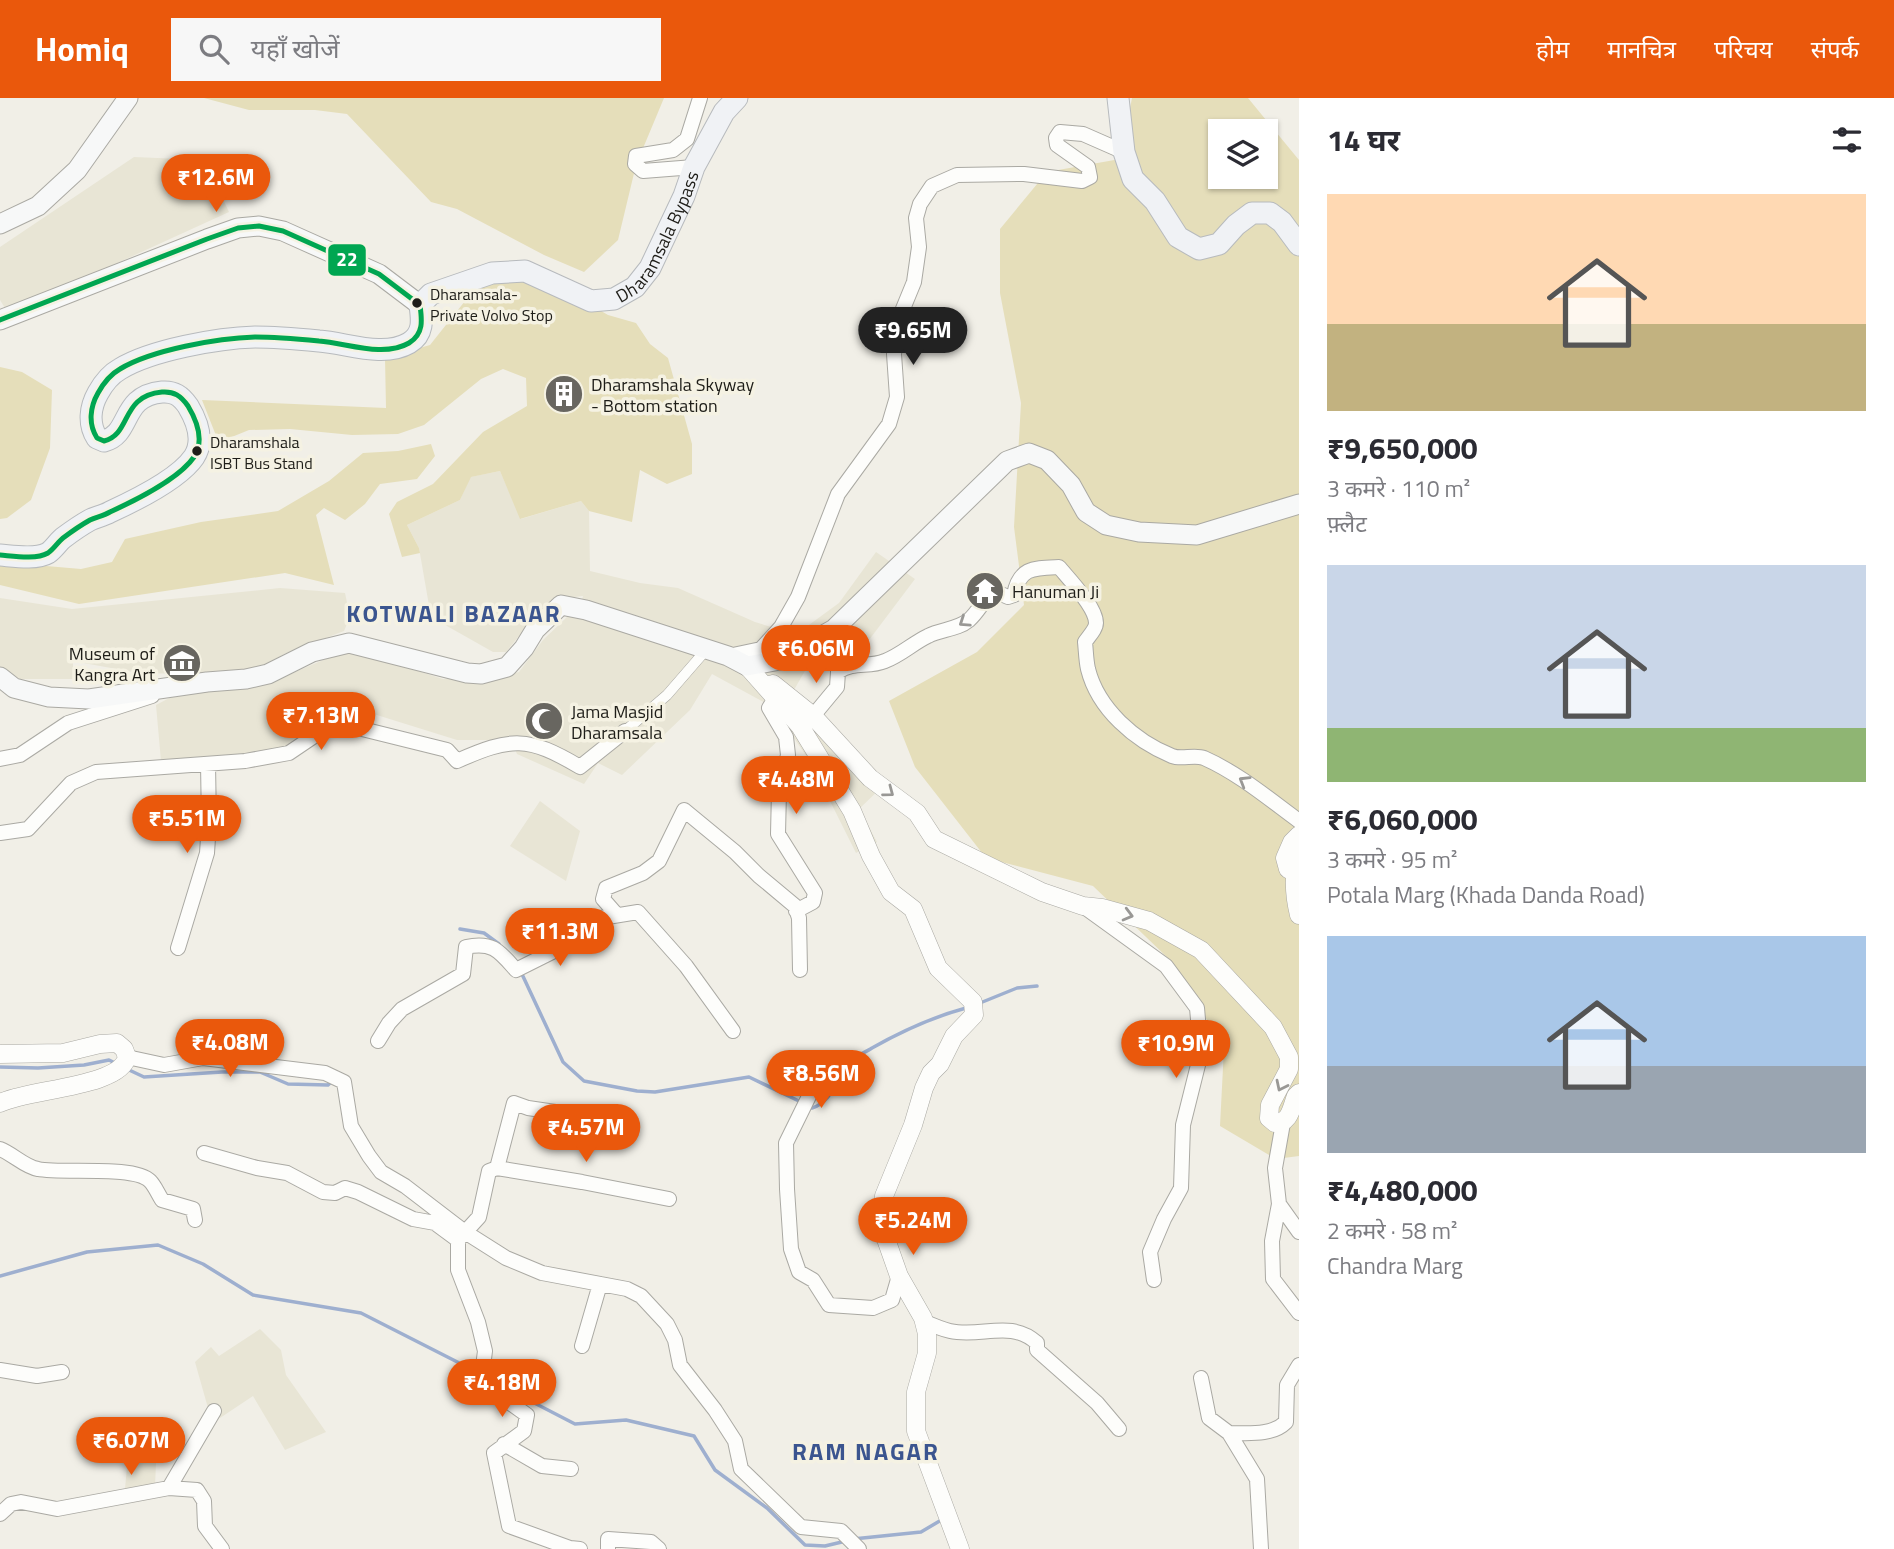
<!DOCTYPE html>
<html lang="hi">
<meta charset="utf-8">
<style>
body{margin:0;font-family:"Titillium Web","Noto Sans Devanagari",sans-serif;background:#f7f7f7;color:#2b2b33;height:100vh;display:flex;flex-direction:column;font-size:26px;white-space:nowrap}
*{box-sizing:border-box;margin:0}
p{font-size:23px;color:#7c7c81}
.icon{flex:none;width:38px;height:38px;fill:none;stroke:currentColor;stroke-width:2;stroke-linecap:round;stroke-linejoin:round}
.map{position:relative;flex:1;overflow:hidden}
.side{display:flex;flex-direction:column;background:#fff;width:595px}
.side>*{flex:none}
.buttons{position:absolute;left:1208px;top:21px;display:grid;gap:14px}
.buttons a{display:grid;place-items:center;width:70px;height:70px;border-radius:0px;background:#fff;box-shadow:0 2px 5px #0004;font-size:35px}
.price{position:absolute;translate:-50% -60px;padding:0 16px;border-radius:24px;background:#ea580c;color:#fff;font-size:23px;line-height:46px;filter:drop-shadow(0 2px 4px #0008)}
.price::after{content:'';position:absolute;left:50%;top:42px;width:21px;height:16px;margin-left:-10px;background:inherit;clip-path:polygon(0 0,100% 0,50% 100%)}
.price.current{background:#222;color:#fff}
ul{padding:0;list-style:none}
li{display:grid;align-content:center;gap:14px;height:371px;padding:0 28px}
li span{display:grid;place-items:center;height:217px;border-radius:0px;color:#555}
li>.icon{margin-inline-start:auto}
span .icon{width:126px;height:126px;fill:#fffc;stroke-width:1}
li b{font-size:30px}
h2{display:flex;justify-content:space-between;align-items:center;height:84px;padding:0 28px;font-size:30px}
header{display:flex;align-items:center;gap:42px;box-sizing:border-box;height:98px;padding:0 35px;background:#ea580c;color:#fff}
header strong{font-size:33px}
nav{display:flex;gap:38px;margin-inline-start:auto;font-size:24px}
.search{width:490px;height:63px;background:#f7f7f7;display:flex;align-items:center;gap:18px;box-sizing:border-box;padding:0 24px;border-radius:0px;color:#7c7c81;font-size:26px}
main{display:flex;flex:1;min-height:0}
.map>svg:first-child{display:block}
</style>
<header>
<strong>Homiq</strong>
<div class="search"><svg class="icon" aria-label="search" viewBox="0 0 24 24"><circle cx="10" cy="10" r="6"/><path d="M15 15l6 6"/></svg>यहाँ खोजें</div>
<nav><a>होम</a><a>मानचित्र</a><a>परिचय</a><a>संपर्क</a></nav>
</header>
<main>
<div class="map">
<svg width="1299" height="1451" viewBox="0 0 1299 1451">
<rect width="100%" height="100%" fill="#f1efe7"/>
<!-- built -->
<path fill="#e8e5d5" d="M 134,59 L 204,62 L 229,114 L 8,215 L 0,202 L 0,149 Z
M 500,373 L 521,421 L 581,403 L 589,413 L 590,473 L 640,485 L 678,490 L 755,524 L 778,531 L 802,532 L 839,505 L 876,454 L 915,481 L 869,542 L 806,571 L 794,592 L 884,687 L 859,711 L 877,744 L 856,755 L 811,665 L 773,609 L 712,576 L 690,612 L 622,677 L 598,665 L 584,686 L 517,656 L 511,642 L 457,642 L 364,613 L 337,619 L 298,646 L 273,656 L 161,663 L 156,607 L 175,597 L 274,583 L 328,560 L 355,553 L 443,581 L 502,578 L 519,574 L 543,542 L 567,519 L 578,516 L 583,498 L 558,501 L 529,526 L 506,554 L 493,554 L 431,519 L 419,450 L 407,427 L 460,402 L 470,379 Z
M 280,490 L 345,495 L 350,519 L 344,533 L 284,556 L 257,572 L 237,577 L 138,575 L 73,563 L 73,581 L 20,581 L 0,569 L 0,500 L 72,511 Z
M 540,703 L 580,733 L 566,783 L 510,748 Z
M 260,1231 L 281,1252 L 286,1277 L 326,1334 L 285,1352 L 253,1298 L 220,1320 L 208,1310 L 195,1264 L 211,1249 L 219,1258 Z
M 126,1321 L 158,1321 L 155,1388 L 125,1391 L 127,1368 L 122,1362 Z"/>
<!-- green -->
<path fill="#e5deba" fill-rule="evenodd" d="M 204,0 L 664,0 L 636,67 L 618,142 L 584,174 L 544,157 L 457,111 L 431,104 L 347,16 L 315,12 L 249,12 Z
M 1132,0 L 1248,0 L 1299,62 L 1299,1058 L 1276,1061 L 1220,1028 L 1224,950 L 1172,864 L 1093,788 L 986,760 L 915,669 L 889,603 L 977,554 L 1024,507 L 1014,429 L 1021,305 L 1000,195 L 1000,131 L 1047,74 L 1120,61 ZM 1220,33 L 1265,33 L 1265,79 L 1220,79 Z
M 505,176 L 541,178 L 608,217 L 636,225 L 650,246 L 668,260 L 692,346 L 692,376 L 667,386 L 640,372 L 632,424 L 589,413 L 581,403 L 520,421 L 500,373 L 471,379 L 460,402 L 407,427 L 419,450 L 420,455 L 402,459 L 389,416 L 397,404 L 433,386 L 483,334 L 527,308 L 526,280 L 503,271 L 481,281 L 424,327 L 398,336 L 352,337 L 290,331 L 249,332 L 217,345 L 215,335 L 202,302 L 386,310 L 385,260 L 430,247 L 469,198 Z
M 0,269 L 22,274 L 52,292 L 50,350 L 31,402 L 7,420 L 0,421 Z
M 431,346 L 435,358 L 417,381 L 380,386 L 365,406 L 345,422 L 324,410 L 316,417 L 334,487 L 285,475 L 79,506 L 0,487 L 0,464 L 81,471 L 112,464 L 125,441 L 201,424 L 278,413 L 329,383 L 363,355 L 398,353 Z"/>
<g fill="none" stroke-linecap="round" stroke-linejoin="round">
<!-- stream -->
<path stroke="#9eafcf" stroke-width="3.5" d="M 460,831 L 484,835 L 499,846
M 521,874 L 563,964 L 584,983 L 637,993 L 655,994 L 749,979 L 801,1004
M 980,905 L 1017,890 L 1037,888
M 0,969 L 38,970 L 84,967 L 109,962 L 117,966
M 127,971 L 144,979 L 222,974 L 260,974 L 288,986 L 328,987 L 331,984
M 808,1007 L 812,1010 C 835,1003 836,975 853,961 C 858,957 866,954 872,950 C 902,933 933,919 966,910
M 0,1178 L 87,1154 L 158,1147 L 203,1166 L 253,1197 L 361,1215 L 477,1274
M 486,1280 L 575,1326 L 626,1322 L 694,1338 L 715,1372 L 767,1410 L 805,1447 L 825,1448 L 846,1443
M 853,1441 L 921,1434 L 943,1421"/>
<!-- pedestrian casing -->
<g stroke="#aaa9a3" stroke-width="11">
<path id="pedestrian" d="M 625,633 L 667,597 L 706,552"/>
</g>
<!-- minor casing -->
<g stroke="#aaa9a3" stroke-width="16">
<path id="minor" d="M 694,69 L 643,73 L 635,66 L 636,58 L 673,52 L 687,41 L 700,0
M 728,558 L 761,551 L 781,529 L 798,499 L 838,396 L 889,326 L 897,299 L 894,256 L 898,223 L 914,184 L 919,149 L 916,120 L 920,106 L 932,88 L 957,77 L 1024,76 L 1082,83 L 1090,79 L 1088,69 L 1057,47 L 1056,40 L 1060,34 L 1083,36 L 1124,54
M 772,600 L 774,602 L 769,610 L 786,639 L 788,657 L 779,693 L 778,736 L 815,795 L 813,804 L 796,813
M 813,618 L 837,589 L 838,574 C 854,563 868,570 885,563 C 901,557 913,545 928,538 C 941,531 957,532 969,522 C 979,513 983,502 994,493 L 1008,499 L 1014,497 C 1019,469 1034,470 1059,469 C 1069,481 1096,509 1096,525 C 1096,531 1089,538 1085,544 C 1086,553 1086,562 1088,571 C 1098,611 1135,643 1172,658 C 1182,662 1194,656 1204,660 C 1238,675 1269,701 1299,723
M 0,661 L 20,657 L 68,625 L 152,598
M 0,735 L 28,731 L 71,685 L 96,674 L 245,663 L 289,655 L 323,632 L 342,626 L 447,652 L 457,663 C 511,639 528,638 580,669 L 625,633
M 1083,808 L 1166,868 L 1197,910 L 1201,955 L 1183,1027 L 1181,1090 L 1164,1121 L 1150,1154 L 1154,1182
M 617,817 L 603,801 L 606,790 L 643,775 L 659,763 L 684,712 L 735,754 L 759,778 L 795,808 L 799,820 L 800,872
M 178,850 L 207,755 L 209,725 L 208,666
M 378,943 L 389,925 L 402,911 L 463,876 L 466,849 C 493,843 500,854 516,872 L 578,841 L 595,821 L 638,814 L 686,868 L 733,933
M 127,959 L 164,967 L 203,960 L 325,975 L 344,984 L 351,1028 L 369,1058 L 381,1074 L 405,1088 L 465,1134 L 506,1160 L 542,1175 L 627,1191 L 641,1198 L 667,1226 L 675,1242 L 680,1267 L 715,1312 L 735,1343 L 741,1371 L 801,1429 L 841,1433 L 859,1451
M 816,984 L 786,1045 L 787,1091 L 791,1151 L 799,1174 L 813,1182 L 829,1207 L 873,1210 L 892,1202 L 899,1178
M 1283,1025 L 1275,1070 L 1279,1106 L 1272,1143 L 1273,1181 L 1299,1215
M 0,1051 C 13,1056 25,1069 38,1071 C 62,1076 134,1067 150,1083 C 155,1088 158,1096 162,1102 L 193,1111 L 195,1122
M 204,1055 L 257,1070 L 287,1075 L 323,1094 L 335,1095 L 345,1090 L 358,1094 L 413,1121 L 435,1125 L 458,1142
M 497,1070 L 582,1084 L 669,1101
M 1279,1106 L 1299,1134
M 923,1223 C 932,1227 941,1231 950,1233 C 981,1240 1011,1221 1037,1245 L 1037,1252 L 1097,1305 L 1119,1331
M 582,1248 L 600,1186
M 0,1272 L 37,1278 L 62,1274
M 1201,1280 L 1209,1320 L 1229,1335 L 1257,1381 L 1261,1451
M 1229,1335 C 1248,1335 1272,1338 1286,1324 L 1287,1287 L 1299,1267
M 504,1346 L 542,1368 L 571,1371
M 169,1390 L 214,1313
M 0,1416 L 11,1406 L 21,1404 L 57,1411 L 169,1390 L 197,1392 L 204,1403 L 205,1428 L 222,1451
M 580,1451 L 570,1450 L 509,1428 L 494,1355 L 524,1333 L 527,1317 L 481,1284 L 485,1253 L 478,1224 L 458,1172 L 458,1142 L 479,1119 L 489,1073 L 497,1070 L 514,1005 L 528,1010 L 623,1024
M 608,1451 L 608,1441 L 651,1444 L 659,1451"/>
</g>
<!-- tertiary casing -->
<g stroke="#aaa9a3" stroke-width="19">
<path id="tertiary" d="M 747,568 L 800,628 L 852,713 L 871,758 L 891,794 L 913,811 L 938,870 L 973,904 L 974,917 L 954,938 L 940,966 L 931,975 L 924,990 L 913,1027 L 884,1098 L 881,1127 L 899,1178 L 923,1220 L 927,1236 L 927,1255 L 916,1294 L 916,1333 L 960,1451
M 773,586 L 813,618 L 870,680 L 917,715 L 934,741 L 1042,794 L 1083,808 L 1102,810 L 1149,823 L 1201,852 L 1273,929 L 1289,959 L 1289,971 L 1270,1007 L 1269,1020 L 1275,1025 C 1290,1025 1291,1011 1296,998 L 1299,995
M 1299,756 C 1293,776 1294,797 1299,817
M 1295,775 L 1288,771 L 1285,760 L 1292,744 L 1299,737
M 0,956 L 63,955 L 100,946 L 117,945 L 124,951 L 127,959 C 121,989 28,991 0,1005"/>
</g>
<!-- secondary casing -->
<g stroke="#aaa9a3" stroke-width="21">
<path id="secondary" d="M 0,126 L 38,108 L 77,72 L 128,0
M 0,222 L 207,141 L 238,130 L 259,128 L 283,133 L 379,176 L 420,207
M 0,579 L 14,590 L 49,599 L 89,601 L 207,584 L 246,581 L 268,576 L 312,554 L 349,545 L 467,575 L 481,576 L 507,569 L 524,550 L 535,532 L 561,507 L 586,512 L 728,558 L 747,568 L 780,562 L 834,531 L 1007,363 L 1029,355 L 1047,362 L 1071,387 L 1086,414 L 1106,427 L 1139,434 L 1197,437 L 1299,406"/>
</g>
<!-- primary casing -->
<g stroke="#b7babd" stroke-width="23">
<g id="primary">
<path d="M 1118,0 L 1124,54 L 1133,81 L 1155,103 L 1178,139 L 1199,151 L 1219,146 L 1236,127 L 1252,115 L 1270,115 L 1282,124 L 1299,147"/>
<path id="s1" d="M 0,457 C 13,458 36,462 48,455 C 54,451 58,444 63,440 C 71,434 81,427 90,422 C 96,419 103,418 110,414 C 134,403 179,381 194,359 C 205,342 197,323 188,308 C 181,298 174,293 162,294 C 120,298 132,336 104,343 L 97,340 C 88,326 90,309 98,295 C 103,286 111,276 120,271 C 151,252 218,240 255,239 C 276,239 298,241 319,243 C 347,245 383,260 409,245 C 424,236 422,222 420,207 L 431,196 L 492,175 L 525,173 L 591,203 L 614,201 L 635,189 L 650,170 L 684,98 L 694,69 L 724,14 L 737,0"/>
</g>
</g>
<!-- pedestrian -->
<use href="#pedestrian" stroke="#fdfdfb" stroke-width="10"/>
<!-- minor -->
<use href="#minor" stroke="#fdfdfb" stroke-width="14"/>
<!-- tertiary -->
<use href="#tertiary" stroke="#fdfdfb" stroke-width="18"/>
<!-- secondary -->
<use href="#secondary" stroke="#f7f8f8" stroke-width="19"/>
<!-- primary -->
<use href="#primary" stroke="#f0f2f5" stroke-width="21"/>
<!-- bus-1 casing -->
<g stroke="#f5f2e3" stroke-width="10">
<path id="bus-1" d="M 0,222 L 207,141 L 238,130 L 259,128 L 283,133 L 379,176 L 420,207 C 422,222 424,236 409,245 C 383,260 347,245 319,243 C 298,241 276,239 255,239 C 218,240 151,252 120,271 C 111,276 103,286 98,295 C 90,309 88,326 97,340 L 104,343 C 132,336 120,298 162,294 C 174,293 181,298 188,308 C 197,323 205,342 194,359 C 179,381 134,403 110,414 C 103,418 96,419 90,422 C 81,427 71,434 63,440 C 58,444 54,451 48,455 C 36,462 13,458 0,457"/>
</g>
<!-- bus-1 -->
<use href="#bus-1" stroke="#00a651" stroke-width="5"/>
</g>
<!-- one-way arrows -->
<defs><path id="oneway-chevron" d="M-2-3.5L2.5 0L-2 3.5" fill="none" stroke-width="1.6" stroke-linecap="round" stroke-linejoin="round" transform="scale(1.75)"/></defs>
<g stroke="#999895">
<use href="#oneway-chevron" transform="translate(964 524) rotate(146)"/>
<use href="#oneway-chevron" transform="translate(1244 683) rotate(-149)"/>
<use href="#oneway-chevron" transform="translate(889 694) rotate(37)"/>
<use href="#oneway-chevron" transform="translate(1128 817) rotate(15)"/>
<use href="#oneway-chevron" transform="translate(1281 988) rotate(116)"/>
</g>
<!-- icons -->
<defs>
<g id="building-disc" transform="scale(2.0125)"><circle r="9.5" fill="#686660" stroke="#f5f2e3"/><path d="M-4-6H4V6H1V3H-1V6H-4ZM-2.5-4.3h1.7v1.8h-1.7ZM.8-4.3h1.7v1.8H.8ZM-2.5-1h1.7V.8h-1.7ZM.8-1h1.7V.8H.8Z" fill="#fff"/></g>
<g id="temple-disc" transform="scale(2.0125)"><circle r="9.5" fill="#686660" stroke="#f5f2e3"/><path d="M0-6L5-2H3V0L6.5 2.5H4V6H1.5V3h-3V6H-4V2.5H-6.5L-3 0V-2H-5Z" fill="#fff"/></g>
<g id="museum-disc" transform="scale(2.0125)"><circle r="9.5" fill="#686660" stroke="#f5f2e3"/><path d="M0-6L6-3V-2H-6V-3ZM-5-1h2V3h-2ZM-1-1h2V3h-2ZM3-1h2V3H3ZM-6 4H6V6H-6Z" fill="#fff"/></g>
<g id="mosque-disc" transform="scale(2.0125)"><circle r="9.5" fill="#686660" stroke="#f5f2e3"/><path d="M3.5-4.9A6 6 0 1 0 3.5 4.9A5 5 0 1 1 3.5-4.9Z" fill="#fff"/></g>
</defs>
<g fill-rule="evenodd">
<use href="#building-disc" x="564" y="296"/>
<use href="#temple-disc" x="985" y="493"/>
<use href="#museum-disc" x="182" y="565"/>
<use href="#mosque-disc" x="544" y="623"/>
</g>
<!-- markers -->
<g fill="#1e1d18" stroke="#f5f2e3" stroke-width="2.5">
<circle cx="417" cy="205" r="6"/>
<circle cx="197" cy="353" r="6"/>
</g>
<g text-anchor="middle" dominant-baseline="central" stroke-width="7" stroke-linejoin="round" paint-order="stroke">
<!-- bus labels -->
<g font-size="16" fill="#1e1d18" stroke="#f5f2e3" text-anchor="start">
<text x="430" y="196">Dharamsala-<tspan x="430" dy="21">Private Volvo Stop</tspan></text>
<text x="210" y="344">Dharamshala<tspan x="210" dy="21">ISBT Bus Stand</tspan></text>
</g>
<!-- street labels -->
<g font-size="18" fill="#1e1d18" stroke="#f5f2e3">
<text stroke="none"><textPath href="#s1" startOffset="1104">Dharamsala Bypass</textPath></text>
</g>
<!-- poi labels -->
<g font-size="18" fill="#1e1d18" stroke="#f5f2e3" text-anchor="start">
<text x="591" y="286">Dharamshala Skyway<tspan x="591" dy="21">- Bottom station</tspan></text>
<text x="1012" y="493">Hanuman Ji</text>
<text x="155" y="555" text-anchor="end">Museum of<tspan x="155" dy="21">Kangra Art</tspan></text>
<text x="571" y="613">Jama Masjid<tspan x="571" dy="21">Dharamsala</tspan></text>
</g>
<!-- district labels -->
<g font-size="24" font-weight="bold" letter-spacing="2" fill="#3b558f" stroke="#f5f2e3">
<text x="454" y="515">KOTWALI BAZAAR</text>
<text x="866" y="1353">RAM NAGAR</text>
</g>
</g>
<rect stroke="#f5f2e3" stroke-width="2.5" x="327" y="145" width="40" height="34" rx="7" fill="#00a651"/>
<g font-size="19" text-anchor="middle" font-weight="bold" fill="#fff">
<text x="347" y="168">22</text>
</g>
</svg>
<div class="buttons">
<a><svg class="icon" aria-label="layers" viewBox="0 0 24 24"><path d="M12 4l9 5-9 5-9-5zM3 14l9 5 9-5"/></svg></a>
</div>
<b class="price" style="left:216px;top:116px">₹12.6M</b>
<b class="price current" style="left:913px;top:269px">₹9.65M</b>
<b class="price" style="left:816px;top:587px">₹6.06M</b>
<b class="price" style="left:321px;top:654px">₹7.13M</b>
<b class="price" style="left:796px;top:718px">₹4.48M</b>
<b class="price" style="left:187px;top:757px">₹5.51M</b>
<b class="price" style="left:560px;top:870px">₹11.3M</b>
<b class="price" style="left:230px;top:981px">₹4.08M</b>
<b class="price" style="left:1176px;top:982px">₹10.9M</b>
<b class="price" style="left:821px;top:1012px">₹8.56M</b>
<b class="price" style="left:586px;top:1066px">₹4.57M</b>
<b class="price" style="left:913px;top:1159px">₹5.24M</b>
<b class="price" style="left:502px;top:1321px">₹4.18M</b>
<b class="price" style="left:131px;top:1379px">₹6.07M</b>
</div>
<section class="side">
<h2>14 घर<svg class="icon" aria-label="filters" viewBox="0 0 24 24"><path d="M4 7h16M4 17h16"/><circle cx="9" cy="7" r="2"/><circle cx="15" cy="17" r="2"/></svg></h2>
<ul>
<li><span style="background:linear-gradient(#ffd9b3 60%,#c2b280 0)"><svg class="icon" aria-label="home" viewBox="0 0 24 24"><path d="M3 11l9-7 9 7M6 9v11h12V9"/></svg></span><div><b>₹9,650,000</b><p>3 कमरे · 110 m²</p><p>फ़्लैट</p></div></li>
<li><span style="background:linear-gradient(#c9d6e8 75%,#8fb573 0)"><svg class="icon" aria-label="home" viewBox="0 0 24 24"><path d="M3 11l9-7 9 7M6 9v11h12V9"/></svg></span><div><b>₹6,060,000</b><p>3 कमरे · 95 m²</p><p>Potala Marg (Khada Danda Road)</p></div></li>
<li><span style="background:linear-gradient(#a9c7e8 60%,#9aa5b1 0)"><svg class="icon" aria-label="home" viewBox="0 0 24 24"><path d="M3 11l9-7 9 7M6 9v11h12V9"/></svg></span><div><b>₹4,480,000</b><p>2 कमरे · 58 m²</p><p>Chandra Marg</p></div></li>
</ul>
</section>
</main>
